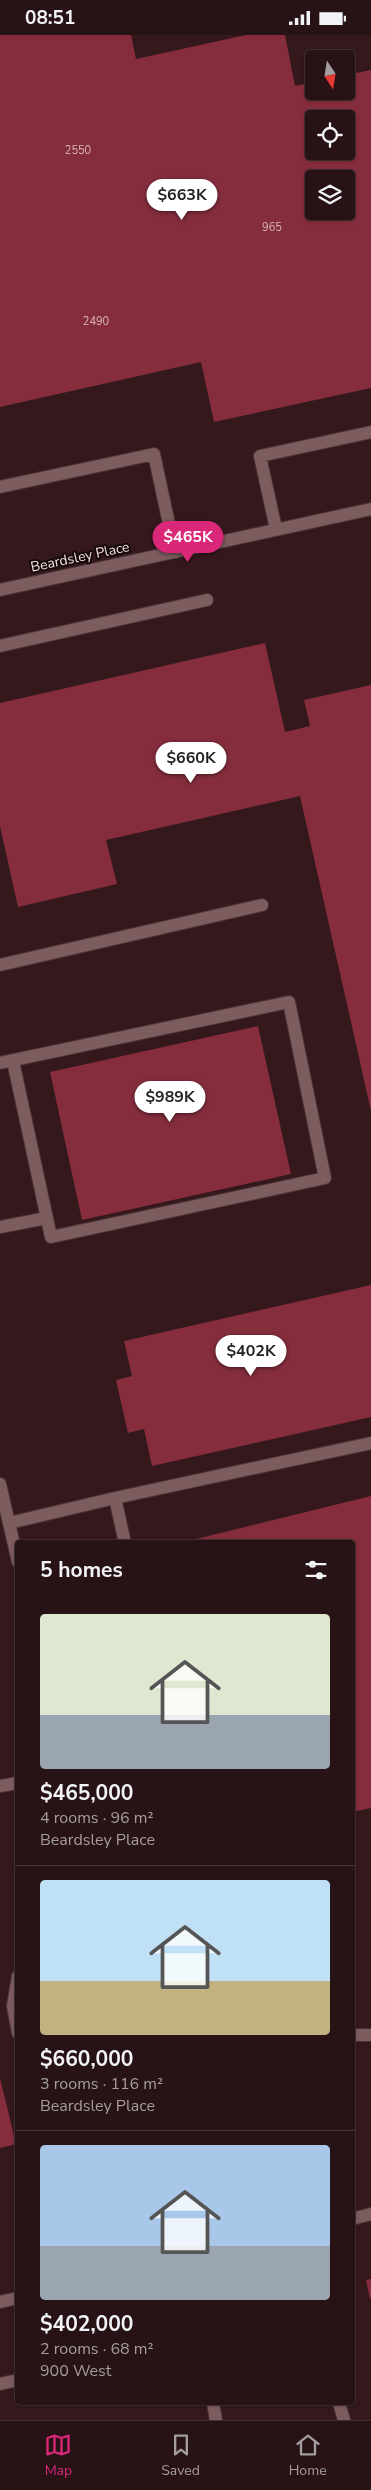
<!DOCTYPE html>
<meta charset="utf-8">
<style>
body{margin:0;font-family:"Nunito Sans",sans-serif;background:#2f1b1e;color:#f1f3f6;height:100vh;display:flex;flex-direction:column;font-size:19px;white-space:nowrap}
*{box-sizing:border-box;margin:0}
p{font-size:16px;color:#a49ea0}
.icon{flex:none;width:28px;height:28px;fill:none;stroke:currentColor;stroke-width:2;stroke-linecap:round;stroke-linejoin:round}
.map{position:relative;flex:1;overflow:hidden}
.details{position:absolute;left:15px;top:1505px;width:340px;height:865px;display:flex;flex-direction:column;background:#271215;border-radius:5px;box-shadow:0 1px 4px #0004,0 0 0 1px #433234}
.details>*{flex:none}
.needle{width:32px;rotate:168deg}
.fabs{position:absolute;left:305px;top:15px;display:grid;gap:10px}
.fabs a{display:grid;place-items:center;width:50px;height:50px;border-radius:5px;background:#271215;box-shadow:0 1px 4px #0004,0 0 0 1px #433234;font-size:25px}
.price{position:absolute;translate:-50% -42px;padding:0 11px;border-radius:18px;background:#fff;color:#222;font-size:16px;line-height:32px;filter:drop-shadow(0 1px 2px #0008)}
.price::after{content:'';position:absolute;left:50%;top:30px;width:15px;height:11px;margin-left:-8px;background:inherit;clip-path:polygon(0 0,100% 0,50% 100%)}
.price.current{background:#db2777;color:#fff}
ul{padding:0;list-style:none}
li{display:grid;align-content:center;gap:10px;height:265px;padding:0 25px}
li+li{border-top:1px solid #433234}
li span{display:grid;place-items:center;height:155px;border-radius:5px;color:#555}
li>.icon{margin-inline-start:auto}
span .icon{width:90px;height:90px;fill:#fffc;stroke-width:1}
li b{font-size:21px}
h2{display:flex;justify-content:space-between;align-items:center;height:60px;padding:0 25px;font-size:21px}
.status{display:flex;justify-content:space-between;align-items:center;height:35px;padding:0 25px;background:#271215;direction:ltr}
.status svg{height:14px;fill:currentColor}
.tab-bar{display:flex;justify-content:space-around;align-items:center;height:70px;border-top:1px solid #433234;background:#271215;font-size:14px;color:#a49ea0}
.tab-bar a{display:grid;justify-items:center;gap:2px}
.tab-bar .current{color:#db2777}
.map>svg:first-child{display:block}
</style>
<div class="status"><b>08:51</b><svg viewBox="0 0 49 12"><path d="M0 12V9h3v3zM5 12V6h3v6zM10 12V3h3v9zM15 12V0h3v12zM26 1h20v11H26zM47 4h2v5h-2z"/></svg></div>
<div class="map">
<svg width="371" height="2385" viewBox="0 0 371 2385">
<rect width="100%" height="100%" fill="#34181c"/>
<!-- building -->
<path fill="#852d3d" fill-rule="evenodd" d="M 0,0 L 131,0 L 136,24 L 246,0 L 285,0 L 295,51 L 314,47 L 314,56 L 346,56 L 346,40 L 371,35 L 371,353 L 214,387 L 201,327 L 0,372 ZM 314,84 L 346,84 L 346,116 L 314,116 ZM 314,144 L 346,144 L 346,176 L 314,176 Z
M 265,608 L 285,697 L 310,691 L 304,665 L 371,650 L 371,1076 L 300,761 L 106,805 L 117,849 L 18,872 L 0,791 L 0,668 Z
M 258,991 L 291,1139 L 82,1185 L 50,1037 Z
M 371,1250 L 371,1382 L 152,1431 L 144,1394 L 128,1398 L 116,1345 L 132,1341 L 124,1306 Z
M 371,1461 L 371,1773 L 352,1777 L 352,1508 L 184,1507 Z
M 0,2043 L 16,2109 L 0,2113 Z
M 371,2244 L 371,2263 L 370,2264 L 366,2245 Z"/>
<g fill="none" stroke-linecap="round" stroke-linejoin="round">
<!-- lane casing -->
<g stroke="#4b3437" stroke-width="14">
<path id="lane" d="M 0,452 L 154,419 L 175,517
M 276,494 L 260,421 L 371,397
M 0,611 L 207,565
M 0,930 L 262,870
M 0,1028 L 289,967 L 325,1143 L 51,1202 L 13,1026
M 0,1192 L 47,1183
M 9,1488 L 115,1463
M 125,1508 L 115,1463 L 371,1408
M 0,1751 L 18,1748
M 18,1941 L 13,1971 L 18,1998
M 352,2000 L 371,2000
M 352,2184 L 371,2179
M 0,2267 L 18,2263
M 0,2349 L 18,2345
M 339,2368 L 344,2385"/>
</g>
<!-- street casing -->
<g stroke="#4b3437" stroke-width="14">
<path id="street" d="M 0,555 L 371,474"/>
</g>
<!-- secondary casing -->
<g stroke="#4b3437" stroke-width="14">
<path id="secondary" d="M 0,1449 L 18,1527
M 213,2368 L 216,2385"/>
</g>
<!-- lane -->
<use href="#lane" stroke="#7d5c5f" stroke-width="12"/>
<!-- street -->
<use href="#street" stroke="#7d5c5f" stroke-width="12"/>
<!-- secondary -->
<use href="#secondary" stroke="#7d5c5f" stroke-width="12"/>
</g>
<g text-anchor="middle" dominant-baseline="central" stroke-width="4" stroke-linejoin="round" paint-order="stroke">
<!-- number labels -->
<g font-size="11" fill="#dab6ba">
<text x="78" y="115">2550</text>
<text x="272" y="192">965</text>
<text x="96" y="286">2490</text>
</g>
<!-- street labels -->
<g font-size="14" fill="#f7e3e4" stroke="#140809">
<text transform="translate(80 522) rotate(-12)">Beardsley Place</text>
</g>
</g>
</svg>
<div class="fabs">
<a><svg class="needle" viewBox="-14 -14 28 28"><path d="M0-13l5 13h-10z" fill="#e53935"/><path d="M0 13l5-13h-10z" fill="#a49ea0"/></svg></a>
<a><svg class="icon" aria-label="locate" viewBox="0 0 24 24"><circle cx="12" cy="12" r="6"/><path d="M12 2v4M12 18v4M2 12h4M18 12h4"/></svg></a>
<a><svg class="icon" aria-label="layers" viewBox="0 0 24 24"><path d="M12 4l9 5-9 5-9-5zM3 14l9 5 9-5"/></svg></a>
</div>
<b class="price" style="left:182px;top:186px">$663K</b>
<b class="price current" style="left:188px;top:528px">$465K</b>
<b class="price" style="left:191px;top:749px">$660K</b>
<b class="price" style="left:170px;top:1088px">$989K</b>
<b class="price" style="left:251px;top:1342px">$402K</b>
<section class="details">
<h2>5 homes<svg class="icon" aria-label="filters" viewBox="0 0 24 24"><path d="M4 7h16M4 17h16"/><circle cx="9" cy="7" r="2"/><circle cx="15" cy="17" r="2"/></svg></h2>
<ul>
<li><span style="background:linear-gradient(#dfe7d0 65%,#9aa5b1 0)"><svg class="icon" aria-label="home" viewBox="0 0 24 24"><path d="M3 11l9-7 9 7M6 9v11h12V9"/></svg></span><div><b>$465,000</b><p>4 rooms · 96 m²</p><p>Beardsley Place</p></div></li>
<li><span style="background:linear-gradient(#bfe0f5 65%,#c2b280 0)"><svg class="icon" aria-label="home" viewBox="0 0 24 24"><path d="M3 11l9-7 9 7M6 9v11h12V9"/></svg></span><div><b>$660,000</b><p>3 rooms · 116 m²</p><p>Beardsley Place</p></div></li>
<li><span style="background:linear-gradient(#a9c7e8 65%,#9aa5b1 0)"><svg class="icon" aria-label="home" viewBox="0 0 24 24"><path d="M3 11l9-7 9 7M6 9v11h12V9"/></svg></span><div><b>$402,000</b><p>2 rooms · 68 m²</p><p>900 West</p></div></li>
</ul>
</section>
</div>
<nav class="tab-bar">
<a class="current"><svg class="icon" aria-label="map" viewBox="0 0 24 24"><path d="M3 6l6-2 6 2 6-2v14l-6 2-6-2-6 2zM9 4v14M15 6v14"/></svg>Map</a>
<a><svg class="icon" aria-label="saved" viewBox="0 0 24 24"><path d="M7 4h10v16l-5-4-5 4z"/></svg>Saved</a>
<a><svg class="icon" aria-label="home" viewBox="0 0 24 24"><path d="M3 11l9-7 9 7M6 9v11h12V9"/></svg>Home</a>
</nav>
